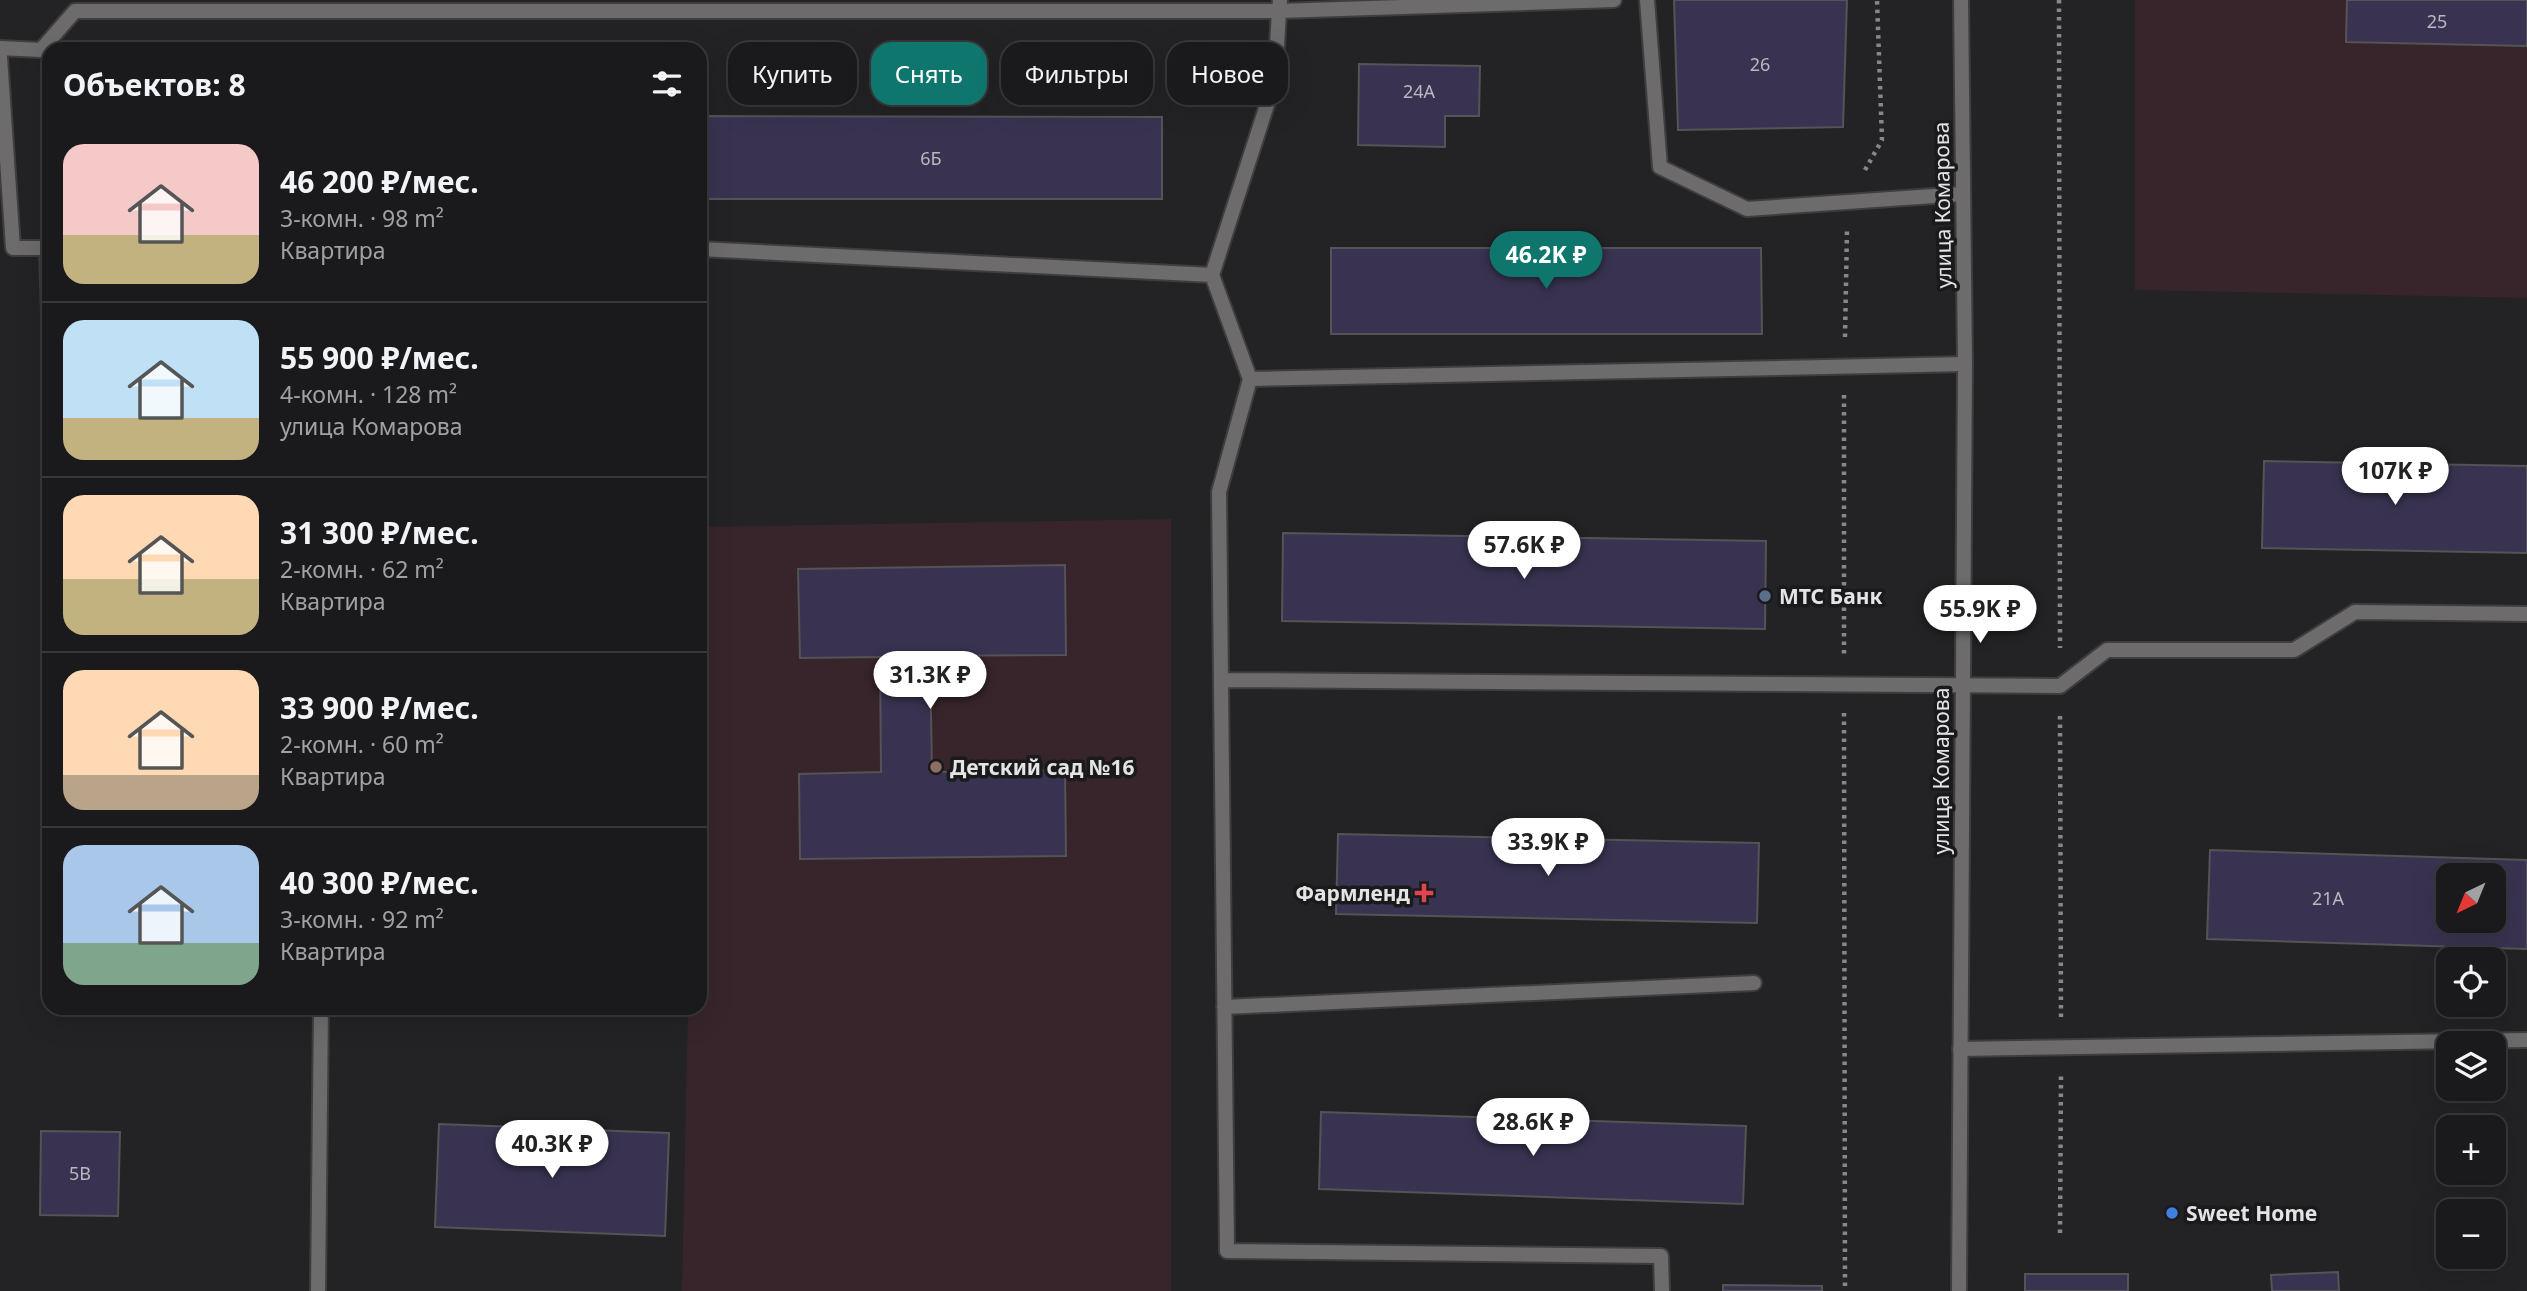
<!DOCTYPE html>
<html lang="ru">
<meta charset="utf-8">
<style>
body{margin:0;font-family:"Noto Sans",sans-serif;background:#272729;color:#f1f3f6;height:100vh;display:flex;flex-direction:column;font-size:26px;white-space:nowrap}
*{box-sizing:border-box;margin:0}
p{font-size:23px;color:#9fa1a3}
.icon{flex:none;width:38px;height:38px;fill:none;stroke:currentColor;stroke-width:2;stroke-linecap:round;stroke-linejoin:round}
.map{position:relative;flex:1;overflow:hidden}
.sheet{position:absolute;left:42px;top:42px;width:665px;height:973px;display:flex;flex-direction:column;background:#1a1a1c;border-radius:21px;box-shadow:0 7px 28px #0002,0 0 0 2px #38383b}
.sheet>*{flex:none}
.hud{position:absolute;left:728px;top:42px;width:665px;height:63px;display:flex;gap:14px}
.needle{width:46px;rotate:223deg}
.buttons{position:absolute;left:2436px;top:863px;display:grid;gap:14px}
.buttons a{display:grid;place-items:center;width:70px;height:70px;border-radius:14px;background:#1a1a1c;box-shadow:0 7px 28px #0002,0 0 0 2px #38383b;font-size:35px}
.price{position:absolute;translate:-50% -60px;padding:0 16px;border-radius:24px;background:#fff;color:#222;font-size:23px;line-height:46px;filter:drop-shadow(0 2px 4px #0008)}
.price::after{content:'';position:absolute;left:50%;top:42px;width:21px;height:16px;margin-left:-10px;background:inherit;clip-path:polygon(0 0,100% 0,50% 100%)}
.price.current{background:#0f766e;color:#fff}
ul{padding:0;list-style:none}
li{display:flex;align-items:center;gap:21px;height:175px;padding:0 21px}
li+li{border-top:2px solid #38383b}
li span{display:grid;place-items:center;flex:none;width:196px;height:140px;border-radius:21px;color:#555}
li>.icon{margin-inline-start:auto}
span .icon{width:84px;height:84px;fill:#fffc;stroke-width:1}
li b{font-size:30px}
h2{display:flex;justify-content:space-between;align-items:center;height:84px;padding:0 21px;font-size:30px}
.tag{padding:0 24px;border-radius:21px;background:#1a1a1c;box-shadow:0 7px 28px #0002,0 0 0 2px #38383b;font-size:24px;line-height:63px}
.tag.current{background:#0f766e;color:#fff}
.map>svg:first-child{display:block}
</style>
<div class="map">
<svg width="2527" height="1291" viewBox="0 0 2527 1291">
<rect width="100%" height="100%" fill="#232325"/>
<!-- education -->
<path fill="#37252b" d="M 2135,0 L 2527,0 L 2527,298 L 2135,290 Z
M 1171,519 L 1171,1291 L 682,1291 L 688,1008 L 700,1008 L 700,527 Z"/>
<!-- building -->
<path fill="#393351" stroke="#545356" stroke-width="2" fill-rule="evenodd" d="M 1674,0 L 1847,0 L 1843,127 L 1678,130 Z
M 2347,0 L 2527,0 L 2527,46 L 2346,42 Z
M 1359,64 L 1480,66 L 1479,116 L 1445,116 L 1445,147 L 1358,145 Z
M 700,116 L 1162,117 L 1162,199 L 700,199 Z
M 1331,248 L 1761,248 L 1762,334 L 1331,334 Z
M 2264,461 L 2527,466 L 2527,553 L 2262,548 Z
M 1283,533 L 1766,541 L 1765,629 L 1282,621 Z
M 1065,565 L 1066,655 L 930,656 L 932,772 L 1065,770 L 1066,856 L 800,859 L 799,774 L 881,772 L 880,657 L 800,658 L 798,569 Z
M 1338,834 L 1759,843 L 1757,923 L 1336,914 Z
M 2210,850 L 2527,860 L 2527,949 L 2207,939 ZM 2448,875 L 2494,875 L 2494,920 L 2448,920 Z
M 1321,1112 L 1746,1126 L 1743,1204 L 1319,1189 Z
M 439,1124 L 669,1133 L 665,1236 L 435,1227 Z
M 41,1131 L 120,1132 L 118,1216 L 40,1215 Z
M 2338,1272 L 2339,1291 L 2272,1291 L 2271,1275 Z
M 2025,1274 L 2128,1274 L 2128,1291 L 2025,1291 Z
M 1723,1285 L 1822,1286 L 1822,1291 L 1723,1291 Z"/>
<g fill="none" stroke-linecap="round" stroke-linejoin="round">
<!-- service casing -->
<g stroke="#3e3e40" stroke-width="18">
<path id="service" d="M 1647,0 L 1660,167 L 1747,209 L 1963,194
M 0,48 L 41,50 L 75,11 L 1279,11 L 1280,0
M 0,57 L 13,248 L 49,248
M 47,248 L 49,313
M 700,249 L 1212,275 L 1250,379 L 1965,364
M 1212,275 L 1275,80 L 1279,11 L 1614,0
M 1250,379 L 1219,492 L 1227,1251 L 1661,1256 L 1662,1291
M 1947,605 L 1963,606
M 1221,680 L 2060,686 L 2107,650 L 2294,650 L 2355,612 L 2527,614
M 1224,1007 L 1754,983
M 1960,1049 L 2527,1040
M 318,1291 L 321,1008"/>
</g>
<!-- tertiary casing -->
<g stroke="#3e3e40" stroke-width="18">
<path id="tertiary" d="M 1959,1291 L 1965,364 L 1961,0"/>
</g>
<!-- path -->
<path stroke="#878788" stroke-width="4.5" stroke-dasharray="3.5 5" stroke-linecap="butt" d="M 2059,0 L 2060,648
M 1865,170 L 1882,140 L 1877,0
M 1845,337 L 1847,230
M 1844,395 L 1844,655
M 1844,713 L 1845,1291
M 2060,716 L 2061,1019
M 2060,1233 L 2061,1076"/>
<!-- service -->
<use href="#service" stroke="#6d6b6b" stroke-width="14"/>
<!-- tertiary -->
<use href="#tertiary" stroke="#6d6b6b" stroke-width="14"/>
</g>
<!-- markers -->
<circle fill="#5c6f8a" stroke="#1a1a1c" stroke-width="2.5" cx="1765" cy="596" r="7"/>
<circle fill="#8d6e63" stroke="#1a1a1c" stroke-width="2.5" cx="936" cy="767" r="7"/>
<path fill="#e0444e" stroke="#1a1a1c" stroke-width="2.5" d="M1420.5 882.5h7v7h7v7h-7v7h-7v-7h-7v-7h7z"/>
<circle fill="#3f7fe0" stroke="#1a1a1c" stroke-width="2.5" cx="2172" cy="1213" r="7"/>
<g text-anchor="middle" dominant-baseline="central" stroke-width="7" stroke-linejoin="round" paint-order="stroke">
<!-- number labels -->
<g font-size="18" fill="#b9b8c0">
<text x="2437" y="21">25</text>
<text x="1760" y="64">26</text>
<text x="1419" y="91">24А</text>
<text x="931" y="158">6Б</text>
<text x="2328" y="898">21А</text>
<text x="80" y="1173">5В</text>
</g>
<!-- street labels -->
<g font-size="21" fill="#e4e4e5" stroke="#1a1a1c">
<text transform="translate(1942 205) rotate(-91)">улица Комарова</text>
<text transform="translate(1941 771) rotate(-90)">улица Комарова</text>
</g>
<!-- poi labels -->
<g font-size="21" font-weight="bold" fill="#e4e4e5" stroke="#1a1a1c" text-anchor="start">
<text x="1779" y="596">МТС Банк</text>
<text x="950" y="767">Детский сад №16</text>
<text x="1410" y="893" text-anchor="end">Фармленд</text>
<text x="2186" y="1213">Sweet Home</text>
</g>
</g>
</svg>
<div class="buttons">
<a><svg class="needle" viewBox="-14 -14 28 28"><path d="M0-13l5 13h-10z" fill="#e53935"/><path d="M0 13l5-13h-10z" fill="#9fa1a3"/></svg></a>
<a><svg class="icon" aria-label="locate" viewBox="0 0 24 24"><circle cx="12" cy="12" r="6"/><path d="M12 2v4M12 18v4M2 12h4M18 12h4"/></svg></a>
<a><svg class="icon" aria-label="layers" viewBox="0 0 24 24"><path d="M12 4l9 5-9 5-9-5zM3 14l9 5 9-5"/></svg></a>
<a>+</a>
<a>−</a>
</div>
<b class="price current" style="left:1546px;top:291px">46.2K ₽</b>
<b class="price" style="left:2395px;top:507px">107K ₽</b>
<b class="price" style="left:1524px;top:581px">57.6K ₽</b>
<b class="price" style="left:1980px;top:645px">55.9K ₽</b>
<b class="price" style="left:930px;top:711px">31.3K ₽</b>
<b class="price" style="left:1548px;top:878px">33.9K ₽</b>
<b class="price" style="left:1533px;top:1158px">28.6K ₽</b>
<b class="price" style="left:552px;top:1180px">40.3K ₽</b>
<div class="hud">
<a class="tag">Купить</a>
<a class="tag current">Снять</a>
<a class="tag">Фильтры</a>
<a class="tag">Новое</a>
</div>
<section class="sheet">
<h2>Объектов: 8<svg class="icon" aria-label="filters" viewBox="0 0 24 24"><path d="M4 7h16M4 17h16"/><circle cx="9" cy="7" r="2"/><circle cx="15" cy="17" r="2"/></svg></h2>
<ul>
<li><span style="background:linear-gradient(#f6c9c9 65%,#c2b280 0)"><svg class="icon" aria-label="home" viewBox="0 0 24 24"><path d="M3 11l9-7 9 7M6 9v11h12V9"/></svg></span><div><b>46 200 ₽/мес.</b><p>3-комн. · 98 m²</p><p>Квартира</p></div></li>
<li><span style="background:linear-gradient(#bfe0f5 70%,#c2b280 0)"><svg class="icon" aria-label="home" viewBox="0 0 24 24"><path d="M3 11l9-7 9 7M6 9v11h12V9"/></svg></span><div><b>55 900 ₽/мес.</b><p>4-комн. · 128 m²</p><p>улица Комарова</p></div></li>
<li><span style="background:linear-gradient(#ffd9b3 60%,#c2b280 0)"><svg class="icon" aria-label="home" viewBox="0 0 24 24"><path d="M3 11l9-7 9 7M6 9v11h12V9"/></svg></span><div><b>31 300 ₽/мес.</b><p>2-комн. · 62 m²</p><p>Квартира</p></div></li>
<li><span style="background:linear-gradient(#ffd9b3 75%,#b9a48a 0)"><svg class="icon" aria-label="home" viewBox="0 0 24 24"><path d="M3 11l9-7 9 7M6 9v11h12V9"/></svg></span><div><b>33 900 ₽/мес.</b><p>2-комн. · 60 m²</p><p>Квартира</p></div></li>
<li><span style="background:linear-gradient(#a9c7e8 70%,#7fa58c 0)"><svg class="icon" aria-label="home" viewBox="0 0 24 24"><path d="M3 11l9-7 9 7M6 9v11h12V9"/></svg></span><div><b>40 300 ₽/мес.</b><p>3-комн. · 92 m²</p><p>Квартира</p></div></li>
</ul>
</section>
</div>
